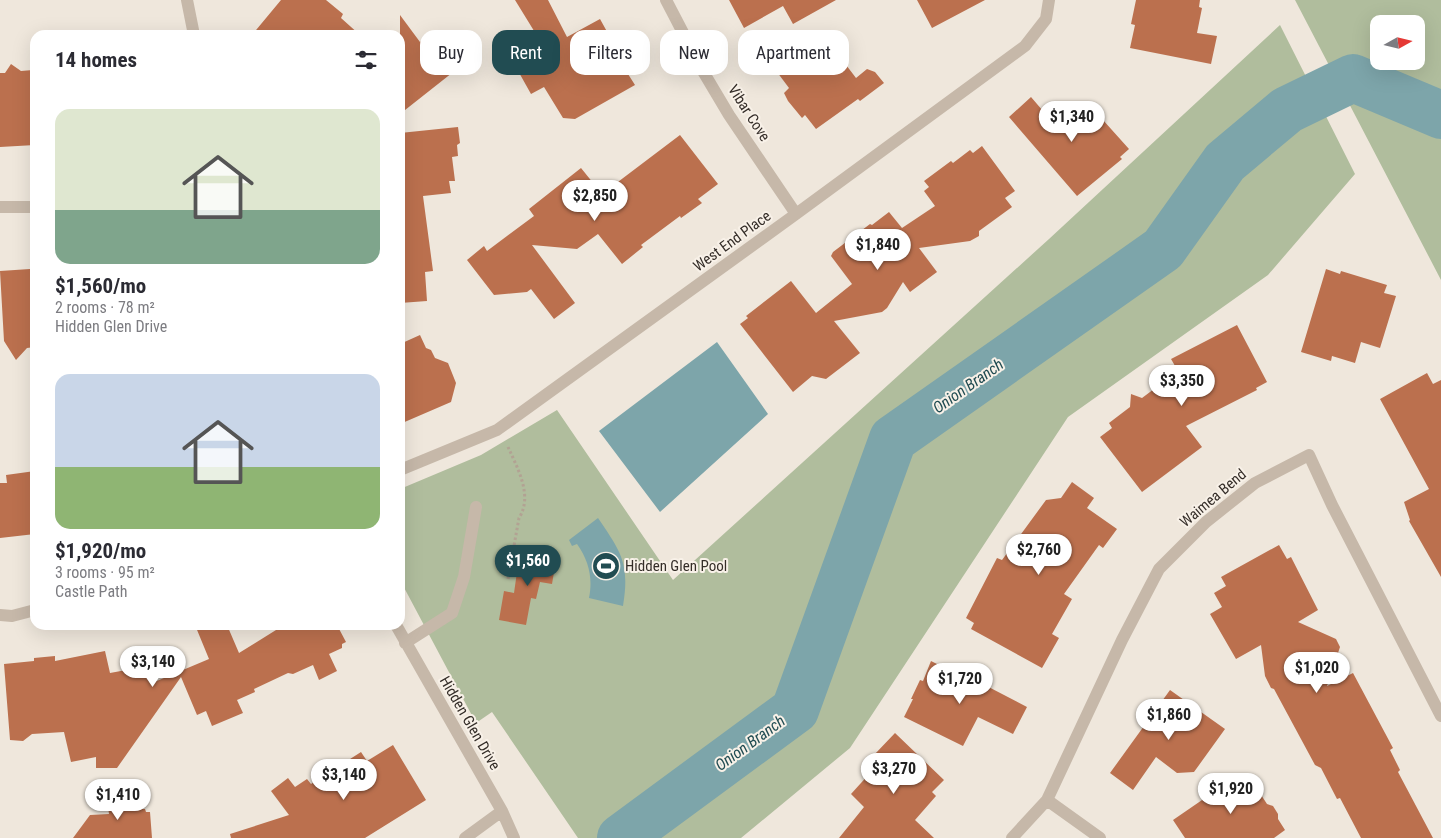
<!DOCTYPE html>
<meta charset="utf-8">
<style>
body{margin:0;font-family:"Roboto Condensed",sans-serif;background:#f2f2f3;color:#2b2b33;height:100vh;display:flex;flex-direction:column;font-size:19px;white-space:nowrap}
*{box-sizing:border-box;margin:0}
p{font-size:16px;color:#7c7c81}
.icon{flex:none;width:28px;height:28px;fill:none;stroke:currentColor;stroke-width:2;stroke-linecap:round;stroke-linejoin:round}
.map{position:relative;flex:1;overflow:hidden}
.details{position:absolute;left:30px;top:30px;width:375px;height:600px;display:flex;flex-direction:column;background:#fff;border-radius:15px;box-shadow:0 5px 20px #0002}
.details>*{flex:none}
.banner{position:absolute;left:420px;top:30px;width:475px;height:45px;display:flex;gap:10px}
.needle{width:32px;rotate:82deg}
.tools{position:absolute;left:1370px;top:15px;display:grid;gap:10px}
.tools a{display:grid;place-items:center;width:55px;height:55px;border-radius:10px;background:#fff;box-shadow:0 5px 20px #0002;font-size:25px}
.price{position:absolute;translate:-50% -42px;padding:0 11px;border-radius:18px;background:#fff;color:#222;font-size:16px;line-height:32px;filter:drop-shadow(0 1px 2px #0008)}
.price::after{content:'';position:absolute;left:50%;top:30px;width:15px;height:11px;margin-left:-8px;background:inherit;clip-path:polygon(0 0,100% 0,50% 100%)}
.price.current{background:#214c52;color:#fff}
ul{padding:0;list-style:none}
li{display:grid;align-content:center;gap:10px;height:265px;padding:0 25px}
li span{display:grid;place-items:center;height:155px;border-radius:15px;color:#555}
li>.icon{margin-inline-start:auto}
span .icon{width:90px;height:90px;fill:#fffc;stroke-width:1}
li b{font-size:21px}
h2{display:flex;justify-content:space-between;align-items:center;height:60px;padding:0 25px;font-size:21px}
.chip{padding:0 18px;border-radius:15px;background:#fff;box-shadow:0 5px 20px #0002;font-size:18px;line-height:45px}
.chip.current{background:#214c52;color:#fff}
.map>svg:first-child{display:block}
</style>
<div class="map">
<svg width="1441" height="838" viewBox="0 0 1441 838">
<rect width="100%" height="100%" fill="#efe7dc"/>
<!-- green -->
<path fill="#b0bd9d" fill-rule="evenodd" d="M 1295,0 L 1441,0 L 1441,280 ZM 1379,24 L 1416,24 L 1416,61 L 1379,61 Z
M 1280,25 L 1355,174 L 1268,275 L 1068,417 L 850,748 L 741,838 L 578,838 L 492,712 L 476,723 L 400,580 L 400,489 L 481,455 L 557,410 L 673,580 L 1049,239 Z"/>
<!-- water -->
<path fill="#7da5aa" d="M 717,342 L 768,414 L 660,512 L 599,431 Z
M 598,518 C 621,552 630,563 623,606 L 589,598 C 593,578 589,561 577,544 L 572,546 L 569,540 Z"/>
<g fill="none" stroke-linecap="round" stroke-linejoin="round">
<!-- river -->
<path stroke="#7da5aa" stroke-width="48" d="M 621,838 L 795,710 L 893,439 L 1163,249 L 1225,162 L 1287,110 L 1353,78 L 1441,115"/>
</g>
<!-- building -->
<path fill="#bb704e" d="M 281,0 L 326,0 L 343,14 L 341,18 L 360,35 L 252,35 Z
M 515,0 L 548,0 L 567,37 L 600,19 L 630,73 L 628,74 L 635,85 L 575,119 L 563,118 L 544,87 L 531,94 L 517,69 L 547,52 Z
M 729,0 L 836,0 L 793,24 L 783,6 L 744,28 Z
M 917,0 L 985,0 L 932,28 Z
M 1136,0 L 1200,0 L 1199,7 L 1202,8 L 1197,33 L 1217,36 L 1211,64 L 1130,48 L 1135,25 L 1131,24 Z
M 400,15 L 420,42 L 429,35 L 436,45 L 443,46 L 447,52 L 448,58 L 457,69 L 400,114 Z
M 821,38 L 832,52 L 837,53 L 856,78 L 867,69 L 875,72 L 884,83 L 860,101 L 858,99 L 816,129 L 805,115 L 802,118 L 788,101 L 784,93 L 789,88 L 777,72 Z
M 11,64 L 21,71 L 33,70 L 35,145 L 0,147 L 0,73 L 5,73 Z
M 1031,97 L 1055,125 L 1079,104 L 1088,115 L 1094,110 L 1129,149 L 1120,157 L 1122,159 L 1077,196 L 1009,117 Z
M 458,127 L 460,143 L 457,145 L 458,156 L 452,157 L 455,181 L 449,181 L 451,193 L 423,196 L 433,271 L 425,272 L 427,301 L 400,303 L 400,133 Z
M 680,135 L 718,184 L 698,199 L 702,203 L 681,218 L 680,216 L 641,245 L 643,247 L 622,264 L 598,234 L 577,249 L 532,245 L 575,303 L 554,319 L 531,289 L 527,292 L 494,295 L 467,260 L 484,246 L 487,251 L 534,216 L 529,209 L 581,168 L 602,194 Z
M 982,146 L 1015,191 L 1005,198 L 1012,207 L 979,231 L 979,236 L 970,241 L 919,248 L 937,272 L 910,292 L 903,282 L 887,308 L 882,312 L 834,321 L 860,353 L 826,379 L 812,376 L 793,392 L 740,324 L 748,318 L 746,316 L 791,281 L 816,313 L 852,284 L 831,256 L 833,252 L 870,224 L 872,225 L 889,212 L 902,228 L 935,206 L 924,191 L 929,187 L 924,181 L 951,161 L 953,163 L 970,150 L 973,153 Z
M 30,269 L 30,271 L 35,271 L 35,347 L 27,348 L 16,360 L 4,341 L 0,271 Z
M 1326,269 L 1340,274 L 1341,271 L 1387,285 L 1384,293 L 1396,296 L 1380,348 L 1361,342 L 1355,363 L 1332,356 L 1331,361 L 1301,352 Z
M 1237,325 L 1267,382 L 1256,388 L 1257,390 L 1186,426 L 1202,447 L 1142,492 L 1100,437 L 1112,428 L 1109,423 L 1130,407 L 1131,394 L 1142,398 L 1178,371 L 1171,359 Z
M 420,335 L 426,348 L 431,350 L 435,358 L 448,363 L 456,383 L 451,402 L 400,424 L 400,344 Z
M 1427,373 L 1433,384 L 1441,380 L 1441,577 L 1409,521 L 1410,520 L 1404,502 L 1429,489 L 1380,399 Z
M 35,471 L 35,534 L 0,538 L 0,483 L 7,483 L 6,475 Z
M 1072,482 L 1094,498 L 1087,508 L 1117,529 L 1103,548 L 1099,545 L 1064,594 L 1072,599 L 1052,634 L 1059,638 L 1042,668 L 971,629 L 974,623 L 966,618 L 997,558 L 1002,560 L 1046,500 L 1061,498 Z
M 1279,545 L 1287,559 L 1291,557 L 1318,610 L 1298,622 L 1336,639 L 1340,647 L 1327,686 L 1353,673 L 1393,748 L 1390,750 L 1400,770 L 1398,772 L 1433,838 L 1361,838 L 1340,798 L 1337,799 L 1321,768 L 1315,765 L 1274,689 L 1271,688 L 1265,676 L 1261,645 L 1236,659 L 1210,614 L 1222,607 L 1214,593 L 1226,586 L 1221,577 Z
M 531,549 L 557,554 L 552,584 L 540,582 L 536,599 L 531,598 L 526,625 L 499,620 L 504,591 L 514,593 L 517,572 L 527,574 Z
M 195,625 L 227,625 L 239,653 L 284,625 L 337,625 L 346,642 L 342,644 L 342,648 L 329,654 L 337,671 L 319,680 L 313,665 L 293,674 L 288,673 L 254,689 L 255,692 L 237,700 L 243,713 L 212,726 L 206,711 L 197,715 L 181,677 L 117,768 L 96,768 L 96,757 L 71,762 L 64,732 L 32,734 L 23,741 L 10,740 L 4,664 L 34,661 L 34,658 L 55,656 L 55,661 L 105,651 L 110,673 L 148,666 L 152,683 L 209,659 Z
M 931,661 L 949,670 L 950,667 L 1027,707 L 1013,734 L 978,717 L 963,746 L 904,717 L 913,699 L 911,699 L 920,680 L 923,681 Z
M 1170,690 L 1225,729 L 1194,772 L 1177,773 L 1156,757 L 1133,790 L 1110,773 Z
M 895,733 L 944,780 L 932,792 L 936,796 L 915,820 L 934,838 L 839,838 L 864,807 L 851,794 L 880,762 L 874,755 Z
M 393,745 L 426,800 L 365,838 L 231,838 L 230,834 L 289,815 L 271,791 L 288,778 L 295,787 L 307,779 L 311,784 L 361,752 L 367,761 Z
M 1237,776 L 1242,783 L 1250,778 L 1267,804 L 1273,806 L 1278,814 L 1278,819 L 1285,830 L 1274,838 L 1185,838 L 1173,820 Z
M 120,790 L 132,797 L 133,809 L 145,809 L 146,812 L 150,812 L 152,838 L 73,838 L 90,815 L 109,814 L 107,799 Z"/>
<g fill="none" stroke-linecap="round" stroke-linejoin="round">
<!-- path -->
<path stroke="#b2a293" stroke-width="3" stroke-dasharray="2.5 2.5" stroke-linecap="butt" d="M 508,447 C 518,469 533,496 519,518 L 508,579"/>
<!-- minor -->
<path stroke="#c6b8a9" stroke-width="12" d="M 187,0 L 194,35
M 666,0 L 704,73 L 729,115 L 796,214
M 0,207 L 35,207
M 400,470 L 497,430 L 796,214 L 1025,46 L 1046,19 L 1049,0
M 0,615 L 12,616 L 35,610
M 396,625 L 502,811 L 514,838
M 405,643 L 452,613 L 464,577 L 476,507
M 1047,800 L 1100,838
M 465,838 L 502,811
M 1012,838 L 1047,800 L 1122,640 L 1159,569 L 1206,522 L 1255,483 L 1309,455 L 1332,505 L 1441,716"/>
</g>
<!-- icons -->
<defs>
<g id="stadium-disc" transform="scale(1.4375)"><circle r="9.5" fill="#214c52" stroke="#f8f1e8"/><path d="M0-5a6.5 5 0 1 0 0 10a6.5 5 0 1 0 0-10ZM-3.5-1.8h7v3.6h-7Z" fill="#fff"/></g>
</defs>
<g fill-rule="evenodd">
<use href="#stadium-disc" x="606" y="566"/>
</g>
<g text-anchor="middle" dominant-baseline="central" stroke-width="4" stroke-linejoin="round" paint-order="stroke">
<!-- street labels -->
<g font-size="15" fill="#342d28" stroke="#f8f1e8">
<text transform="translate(749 113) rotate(57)">Vibar Cove</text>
<text transform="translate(732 241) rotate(-36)">West End Place</text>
<text transform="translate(1213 498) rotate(-40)">Waimea Bend</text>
<text transform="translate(470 723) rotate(60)">Hidden Glen Drive</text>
</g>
<!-- poi labels -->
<g font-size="15" fill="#342d28" stroke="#f8f1e8" text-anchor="start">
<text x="625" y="566">Hidden Glen Pool</text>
</g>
<!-- water labels -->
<g font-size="16" font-style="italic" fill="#214c52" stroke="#f8f1e8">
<text transform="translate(968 386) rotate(-35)">Onion Branch</text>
<text transform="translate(750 743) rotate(-36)">Onion Branch</text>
</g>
</g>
</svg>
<div class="tools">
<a><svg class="needle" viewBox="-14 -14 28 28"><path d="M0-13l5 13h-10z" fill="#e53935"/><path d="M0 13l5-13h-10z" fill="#7c7c81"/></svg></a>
</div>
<b class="price" style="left:1072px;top:143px">$1,340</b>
<b class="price" style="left:595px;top:222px">$2,850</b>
<b class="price" style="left:878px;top:271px">$1,840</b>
<b class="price" style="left:1182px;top:407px">$3,350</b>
<b class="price" style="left:1039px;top:576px">$2,760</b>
<b class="price current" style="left:528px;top:587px">$1,560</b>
<b class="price" style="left:153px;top:688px">$3,140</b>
<b class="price" style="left:1317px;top:694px">$1,020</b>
<b class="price" style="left:960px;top:705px">$1,720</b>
<b class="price" style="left:1169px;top:741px">$1,860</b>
<b class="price" style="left:894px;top:795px">$3,270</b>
<b class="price" style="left:344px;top:801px">$3,140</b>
<b class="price" style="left:1231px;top:815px">$1,920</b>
<b class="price" style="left:118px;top:821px">$1,410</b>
<div class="banner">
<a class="chip">Buy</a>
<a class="chip current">Rent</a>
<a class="chip">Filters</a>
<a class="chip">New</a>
<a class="chip">Apartment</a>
</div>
<section class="details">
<h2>14 homes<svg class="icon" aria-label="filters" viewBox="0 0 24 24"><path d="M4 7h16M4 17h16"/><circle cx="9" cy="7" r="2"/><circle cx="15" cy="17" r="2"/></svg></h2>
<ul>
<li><span style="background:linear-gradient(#dfe7d0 65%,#7fa58c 0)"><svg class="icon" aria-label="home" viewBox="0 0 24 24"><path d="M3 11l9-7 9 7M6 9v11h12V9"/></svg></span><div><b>$1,560/mo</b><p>2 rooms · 78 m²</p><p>Hidden Glen Drive</p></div></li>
<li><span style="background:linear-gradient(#c9d6e8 60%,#8fb573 0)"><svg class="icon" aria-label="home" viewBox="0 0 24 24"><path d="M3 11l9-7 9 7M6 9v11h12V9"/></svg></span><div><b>$1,920/mo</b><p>3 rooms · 95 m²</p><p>Castle Path</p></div></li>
</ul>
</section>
</div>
